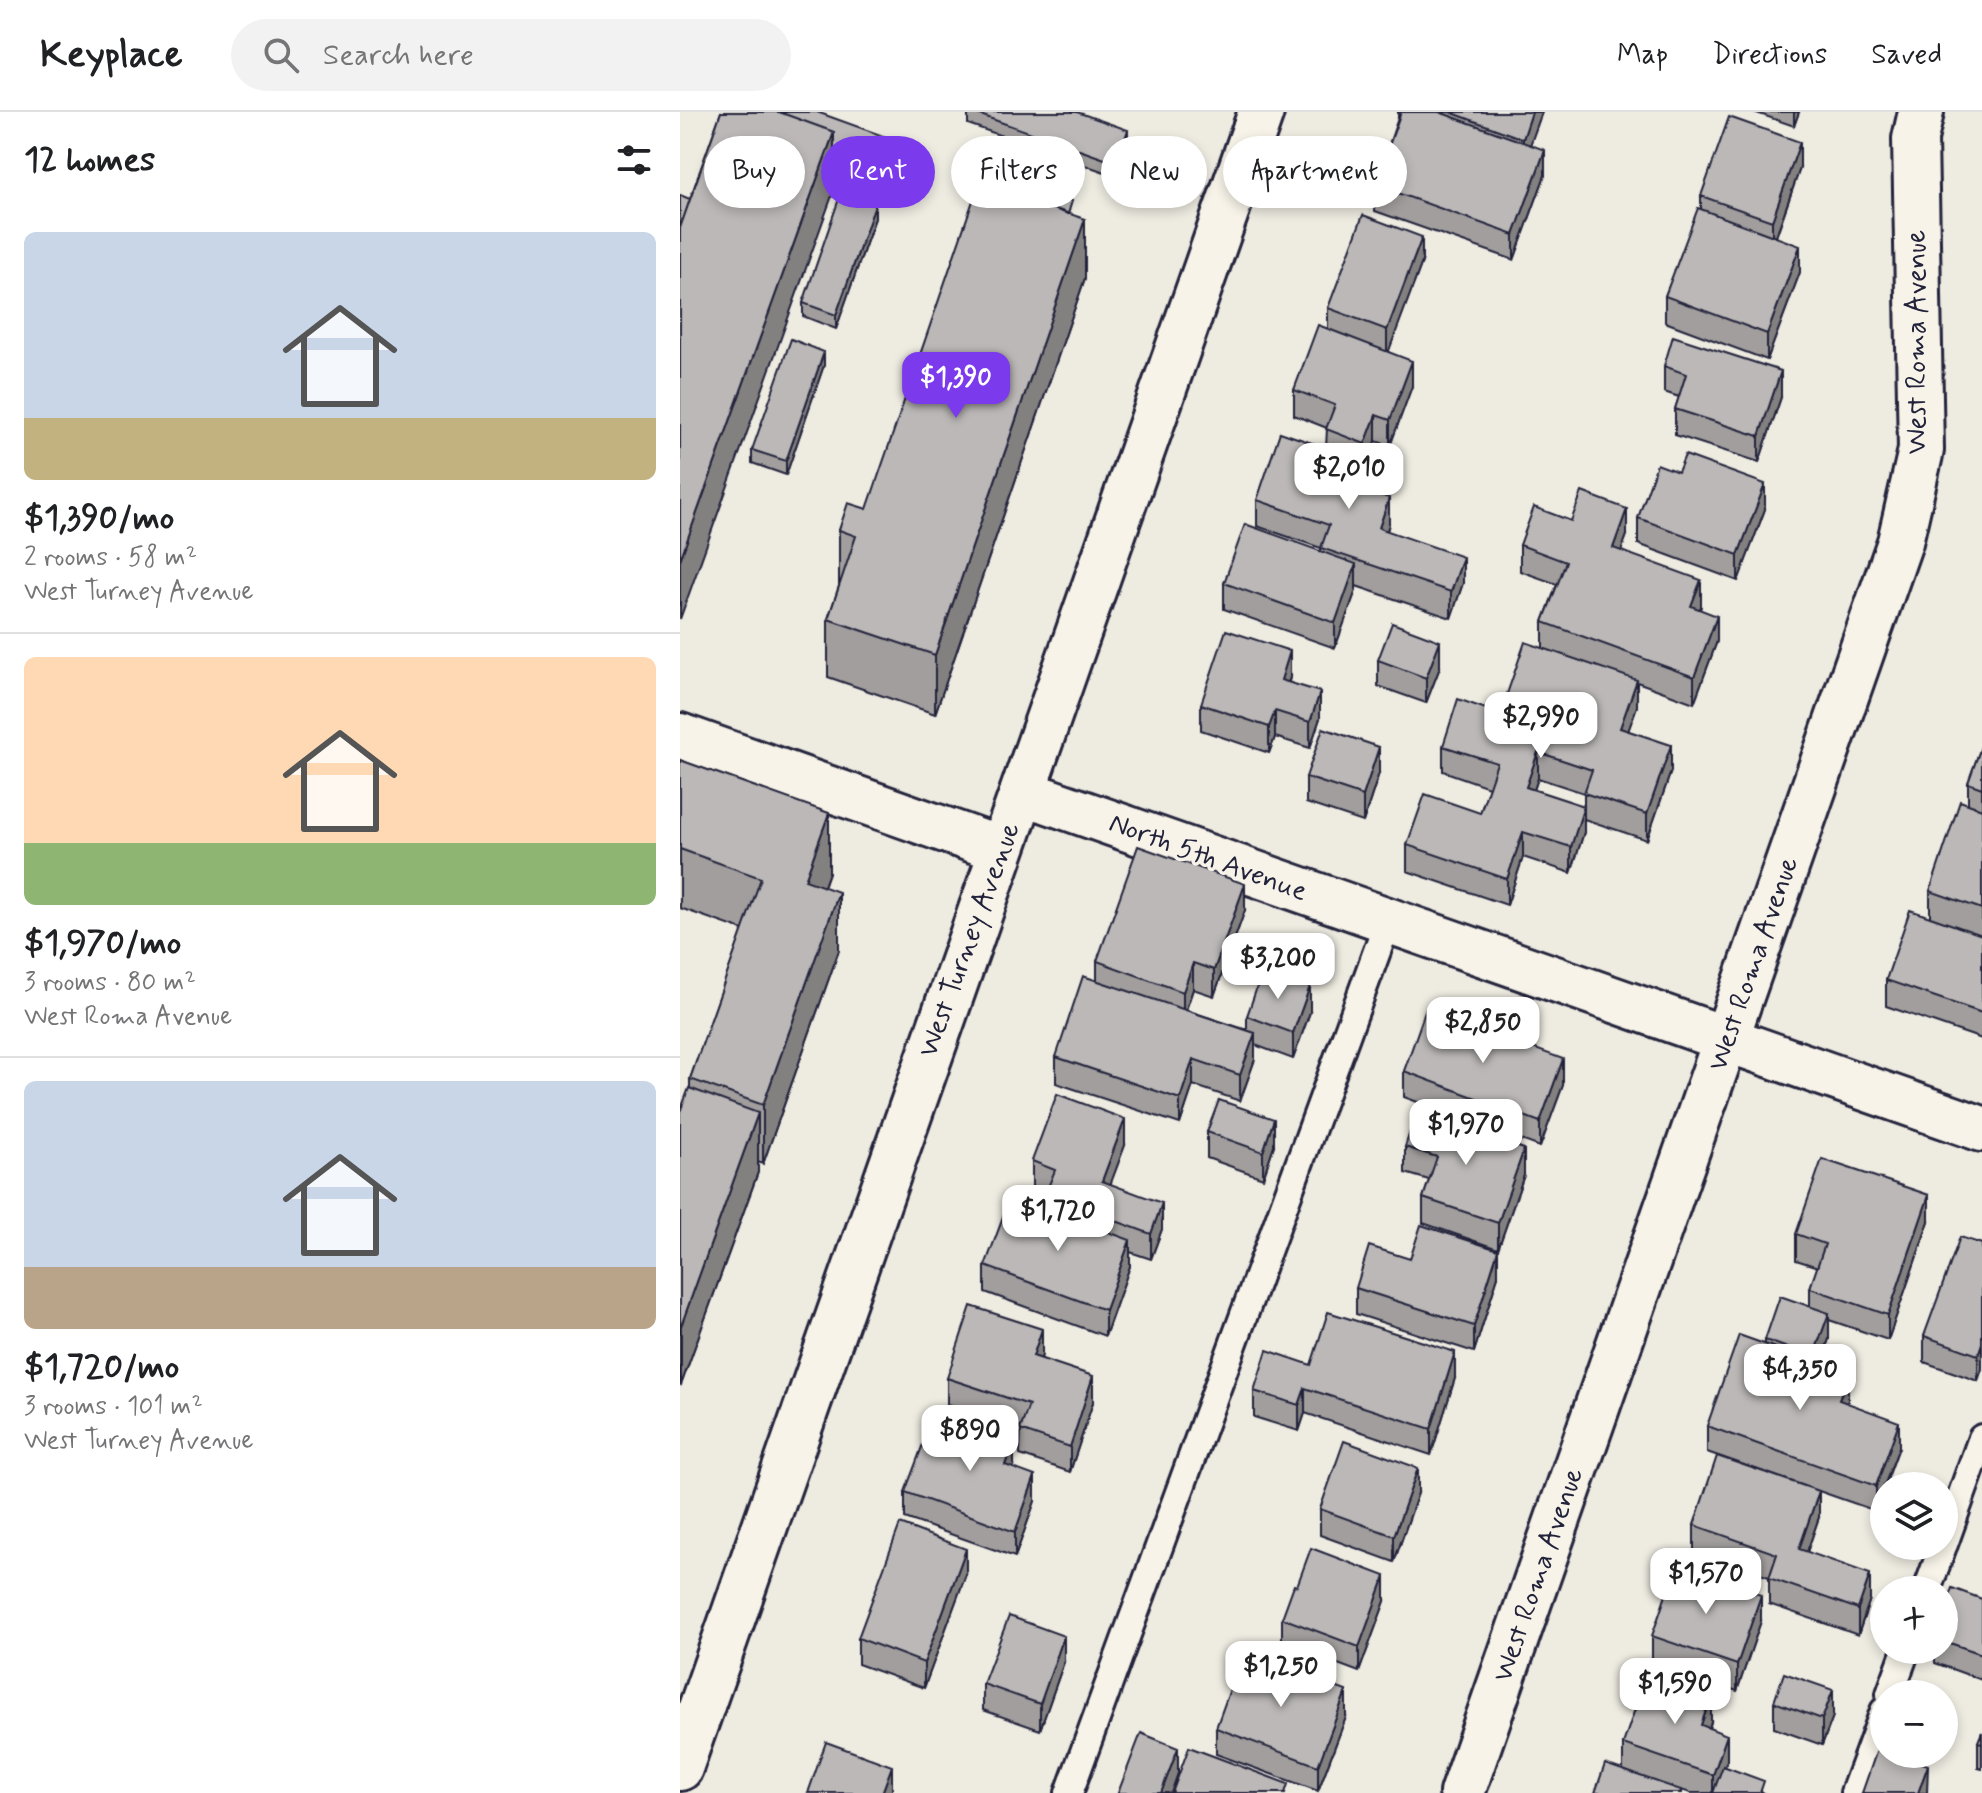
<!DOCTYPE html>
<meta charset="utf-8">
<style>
body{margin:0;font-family:Mynerve,sans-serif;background:#f2f2f2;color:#202124;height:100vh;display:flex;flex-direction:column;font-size:30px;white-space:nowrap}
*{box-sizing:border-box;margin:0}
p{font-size:26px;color:#757577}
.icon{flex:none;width:44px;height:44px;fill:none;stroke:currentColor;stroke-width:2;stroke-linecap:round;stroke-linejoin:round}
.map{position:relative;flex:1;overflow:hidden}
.sheet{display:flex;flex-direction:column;background:#fff;width:680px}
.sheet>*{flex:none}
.banner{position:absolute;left:24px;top:24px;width:760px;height:72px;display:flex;gap:16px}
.controls{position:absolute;left:1190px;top:1360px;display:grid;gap:16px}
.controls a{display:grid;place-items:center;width:88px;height:88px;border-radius:50%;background:#fff;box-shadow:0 4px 12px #0003;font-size:40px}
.price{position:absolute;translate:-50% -68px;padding:0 18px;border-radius:16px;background:#fff;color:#222;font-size:26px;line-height:52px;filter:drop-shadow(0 2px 4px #0008)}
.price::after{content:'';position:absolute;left:50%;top:48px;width:24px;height:18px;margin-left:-12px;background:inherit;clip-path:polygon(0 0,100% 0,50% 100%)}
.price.active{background:#7c3aed;color:#fff}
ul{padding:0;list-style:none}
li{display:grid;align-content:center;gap:16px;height:424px;padding:0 24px}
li+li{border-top:2px solid #e0e0e0}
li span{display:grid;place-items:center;height:248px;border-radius:12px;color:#555}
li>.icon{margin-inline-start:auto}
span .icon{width:144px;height:144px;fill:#fffc;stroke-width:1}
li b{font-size:34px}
h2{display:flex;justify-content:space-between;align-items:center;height:96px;padding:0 24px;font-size:34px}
.pill{padding:0 28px;border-radius:36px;background:#fff;box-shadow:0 4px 12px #0003;font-size:28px;line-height:72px}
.pill.active{background:#7c3aed;color:#fff}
header{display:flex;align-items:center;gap:48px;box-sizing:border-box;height:112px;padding:0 40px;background:#fff;border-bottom:2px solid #e0e0e0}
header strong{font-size:38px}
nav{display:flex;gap:44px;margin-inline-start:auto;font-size:28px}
.search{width:560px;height:72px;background:#f2f2f2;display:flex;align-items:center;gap:20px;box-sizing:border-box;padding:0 28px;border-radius:44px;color:#757577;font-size:30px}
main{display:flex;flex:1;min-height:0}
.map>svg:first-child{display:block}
</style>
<header>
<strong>Keyplace</strong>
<div class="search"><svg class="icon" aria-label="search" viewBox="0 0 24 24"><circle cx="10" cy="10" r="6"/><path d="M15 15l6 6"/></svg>Search here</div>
<nav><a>Map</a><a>Directions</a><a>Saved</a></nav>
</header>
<main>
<section class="sheet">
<h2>12 homes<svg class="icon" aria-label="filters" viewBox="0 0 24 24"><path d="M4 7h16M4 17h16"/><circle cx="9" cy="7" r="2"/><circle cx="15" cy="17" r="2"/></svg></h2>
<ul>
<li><span style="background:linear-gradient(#c9d6e8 75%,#c2b280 0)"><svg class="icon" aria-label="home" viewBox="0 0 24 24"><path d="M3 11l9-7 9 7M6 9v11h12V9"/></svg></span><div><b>$1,390/mo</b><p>2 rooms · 58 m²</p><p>West Turney Avenue</p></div></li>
<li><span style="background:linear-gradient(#ffd9b3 75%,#8fb573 0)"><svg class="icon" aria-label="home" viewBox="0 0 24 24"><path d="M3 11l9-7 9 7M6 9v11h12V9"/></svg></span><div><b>$1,970/mo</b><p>3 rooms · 80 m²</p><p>West Roma Avenue</p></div></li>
<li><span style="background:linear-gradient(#c9d6e8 75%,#b9a48a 0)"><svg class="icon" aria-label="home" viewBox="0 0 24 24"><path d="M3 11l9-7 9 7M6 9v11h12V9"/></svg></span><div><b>$1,720/mo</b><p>3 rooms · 101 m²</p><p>West Turney Avenue</p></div></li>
</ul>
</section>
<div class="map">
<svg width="1302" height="1681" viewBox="0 0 1302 1681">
<rect width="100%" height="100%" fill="#eeebe1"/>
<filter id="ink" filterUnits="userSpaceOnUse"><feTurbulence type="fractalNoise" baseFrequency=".0125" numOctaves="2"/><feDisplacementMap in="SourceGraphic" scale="16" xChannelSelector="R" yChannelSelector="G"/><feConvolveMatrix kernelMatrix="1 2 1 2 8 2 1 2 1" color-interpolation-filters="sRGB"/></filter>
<g filter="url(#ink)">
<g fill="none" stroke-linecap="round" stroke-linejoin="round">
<!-- service casing -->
<g stroke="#22223b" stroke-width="32">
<path id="service" d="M 1264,1432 L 1302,1326
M 1247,1478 L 1263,1434
M 1210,1582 L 1226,1538
M 389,1681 L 708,809
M 1174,1681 L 1204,1599"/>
</g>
<!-- minor casing -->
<g stroke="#22223b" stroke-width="50">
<path id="minor" d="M 0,624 L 322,738
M 343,680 L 1302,1017
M 0,1656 L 581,0
M 782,1681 L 1220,430 L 1241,338 L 1235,27 L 1241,0"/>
</g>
<!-- service -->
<use href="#service" stroke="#f7f3e8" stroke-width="26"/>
<!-- minor -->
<use href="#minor" stroke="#f7f3e8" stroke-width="44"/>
</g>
<!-- wall -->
<path fill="#a19e9d" stroke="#22223b" stroke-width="2" d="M 41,0 L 209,39 L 197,71 L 154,56 L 154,78 L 10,87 Z
M 288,0 L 397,0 L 448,31 L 436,64 L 288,12 Z
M 718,0 L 862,0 L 850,32 L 865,63 L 834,148 L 695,99 L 695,73 L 718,6 Z
M 1074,0 L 1119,0 L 1114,14 Z
M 1120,56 L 1096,125 L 1120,160 L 1087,248 L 985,210 L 985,184 L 1021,97 L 1021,84 Z
M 392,103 L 405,166 L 255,602 L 148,565 L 148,507 L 159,474 L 159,418 L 187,397 Z
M 195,106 L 156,217 L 123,204 L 123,191 Z
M 742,150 L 708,240 L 732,274 L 710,334 L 696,329 L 688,350 L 696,379 L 695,381 L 709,412 L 707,419 L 783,471 L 771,506 L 676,474 L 676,478 L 655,536 L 544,497 L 544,471 L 641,440 L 641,436 L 577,414 L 577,388 L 646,336 L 647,316 L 614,303 L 614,278 L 648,217 L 648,196 Z
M 144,253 L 106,363 L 72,351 L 72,338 Z
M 984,254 L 1101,285 L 1079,350 L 995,323 L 995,297 L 999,285 L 984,280 Z
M 998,360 L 1085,397 L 1058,469 L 958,432 L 958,406 Z
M 891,409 L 947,423 L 941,439 L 1021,494 L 1020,497 L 1037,529 L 1014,591 L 957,570 L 957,594 L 948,619 L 991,659 L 967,728 L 904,707 L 904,681 L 858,666 L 854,678 L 904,720 L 891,761 L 843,745 L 827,793 L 727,759 L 727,733 L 800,701 L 809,675 L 763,659 L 763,634 L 820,602 L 863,536 L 863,510 L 877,472 L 840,459 L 840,433 Z
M 698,548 L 760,555 L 746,591 L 698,574 Z
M 610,565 L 609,570 L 640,606 L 630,636 L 595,625 L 589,641 L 521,618 L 521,592 Z
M 1302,632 L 1302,927 L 1206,894 L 1206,868 L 1250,805 L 1250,779 L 1288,692 L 1288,671 Z
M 0,648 L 149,760 L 144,775 L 159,838 L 83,1052 L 78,1050 L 78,1060 L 1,1273 L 0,1272 L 0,1000 L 10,977 L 10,967 L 63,818 L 0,796 Z
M 699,661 L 683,710 L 626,691 L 626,665 Z
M 565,798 L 534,884 L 513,877 L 506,898 L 567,918 L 567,904 L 630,900 L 613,947 L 575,933 L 575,947 L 560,989 L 513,973 L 500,1012 L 376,971 L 376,945 L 417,869 L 417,849 Z
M 724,959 L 883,973 L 860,1035 L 724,985 Z
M 527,1020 L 594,1033 L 583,1066 L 527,1046 Z
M 445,1033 L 430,1072 L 482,1117 L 471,1147 L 450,1140 L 450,1154 L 425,1224 L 305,1180 L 305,1154 L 365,1097 L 366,1080 L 352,1075 L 352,1049 Z
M 725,1035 L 844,1063 L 818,1137 L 743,1111 L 743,1086 L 749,1068 L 725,1061 Z
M 1249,1109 L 1208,1228 L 1149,1208 L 1149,1227 L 1140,1252 L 1168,1288 L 1167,1291 L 1219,1335 L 1196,1399 L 1027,1340 L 1027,1314 L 1085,1232 L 1085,1228 L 1130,1195 L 1130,1176 L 1138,1155 L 1116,1148 L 1116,1122 Z
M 1302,1132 L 1298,1269 L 1244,1250 L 1244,1224 Z
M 730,1147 L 818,1164 L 794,1240 L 676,1202 L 676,1176 Z
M 362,1243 L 361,1246 L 413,1290 L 390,1360 L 340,1343 L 341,1316 L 267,1292 L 267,1266 Z
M 631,1253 L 775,1266 L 751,1343 L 625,1301 L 619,1319 L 574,1305 L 574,1279 Z
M 334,1354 L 333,1356 L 355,1389 L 335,1445 L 225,1406 L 225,1380 Z
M 738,1381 L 714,1450 L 640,1423 L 640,1397 Z
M 1139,1405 L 1127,1440 L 1190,1487 L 1178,1523 L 1089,1492 L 1089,1465 L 1014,1439 L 1014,1413 Z
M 286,1462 L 244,1576 L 178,1552 L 178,1526 Z
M 1302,1487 L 1302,1568 L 1255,1551 L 1255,1538 L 1264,1538 L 1264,1498 Z
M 705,1489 L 679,1560 L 602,1531 L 602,1506 Z
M 1081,1509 L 1057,1579 L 972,1550 L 972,1524 Z
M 384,1550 L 360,1618 L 303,1598 L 303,1572 Z
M 1094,1590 L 1153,1604 L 1142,1633 L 1094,1616 Z
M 666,1605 L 638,1679 L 536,1642 L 536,1616 Z
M 1031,1610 L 1029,1616 L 1047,1648 L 1045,1655 L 1084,1681 L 1011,1681 L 1001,1678 L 1001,1681 L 943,1658 L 943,1632 Z
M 1302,1620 L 1302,1657 L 1298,1656 L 1298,1630 Z"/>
<!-- shaded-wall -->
<path fill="#838180" stroke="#22223b" stroke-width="2" d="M 852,0 L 862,0 L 843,53 L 843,27 Z
M 1114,0 L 1119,0 L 1114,14 Z
M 448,18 L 448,31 L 436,64 L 436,51 Z
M 154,20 L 154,78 L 0,507 L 0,448 Z
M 209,26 L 209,39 L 197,71 L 197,58 Z
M 1120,30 L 1120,56 L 1092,135 L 1092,109 Z
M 865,38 L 865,63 L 834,148 L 834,123 Z
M 195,93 L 195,106 L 156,217 L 156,203 Z
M 405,107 L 405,166 L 255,602 L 255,543 Z
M 742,125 L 742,150 L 707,244 L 707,218 Z
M 1120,134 L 1120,160 L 1087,248 L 1087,222 Z
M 144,240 L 144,253 L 106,363 L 106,349 Z
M 732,249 L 732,274 L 710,334 L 710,308 Z
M 1101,259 L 1101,285 L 1079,350 L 1079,324 Z
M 696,303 L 696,329 L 685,358 L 685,332 Z
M 696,353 L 696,379 L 687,404 L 687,378 Z
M 1085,372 L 1085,397 L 1058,469 L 1058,443 Z
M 709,386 L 709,412 L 699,442 L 699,416 Z
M 947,397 L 947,423 L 933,461 L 933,436 Z
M 783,445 L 783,471 L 771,506 L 771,480 Z
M 676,452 L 676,478 L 655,536 L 655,511 Z
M 1021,468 L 1021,494 L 1011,520 L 1011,494 Z
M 1037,504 L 1037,529 L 1014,591 L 1014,565 Z
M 760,529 L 760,555 L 746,591 L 746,566 Z
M 610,539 L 610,565 L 601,593 L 601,568 Z
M 957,568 L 957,594 L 940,642 L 940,616 Z
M 640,580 L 640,606 L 630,636 L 630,610 Z
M 595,599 L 595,625 L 589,641 L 589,615 Z
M 991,633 L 991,659 L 967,728 L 967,702 Z
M 699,635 L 699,661 L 683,710 L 683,684 Z
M 858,640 L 858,666 L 846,701 L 846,675 Z
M 904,694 L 904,720 L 891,761 L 891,735 Z
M 149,701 L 149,760 L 125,827 L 125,768 Z
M 843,720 L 843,745 L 827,793 L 827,767 Z
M 565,772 L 565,798 L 534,884 L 534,858 Z
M 159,780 L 159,838 L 83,1052 L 83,993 Z
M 513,851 L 513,877 L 503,906 L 503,880 Z
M 630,874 L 630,900 L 613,947 L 613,921 Z
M 575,921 L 575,947 L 560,989 L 560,963 Z
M 513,947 L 513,973 L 500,1012 L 500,987 Z
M 883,947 L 883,973 L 860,1035 L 860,1010 Z
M 78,1001 L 78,1060 L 1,1273 L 1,1214 Z
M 445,1007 L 445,1033 L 422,1095 L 422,1069 Z
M 594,1007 L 594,1033 L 583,1066 L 583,1040 Z
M 844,1037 L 844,1063 L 818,1137 L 818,1111 Z
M 1249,1083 L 1249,1109 L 1208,1228 L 1208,1203 Z
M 482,1091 L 482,1117 L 471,1147 L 471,1122 Z
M 450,1128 L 450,1154 L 425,1224 L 425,1198 Z
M 818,1138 L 818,1164 L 794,1240 L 794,1214 Z
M 1149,1201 L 1149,1227 L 1133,1271 L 1133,1245 Z
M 362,1217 L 362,1243 L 353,1269 L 353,1244 Z
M 1302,1231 L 1302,1257 L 1298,1269 L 1298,1243 Z
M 775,1240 L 775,1266 L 751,1343 L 751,1317 Z
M 1168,1262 L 1168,1288 L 1159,1314 L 1159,1288 Z
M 413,1264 L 413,1290 L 390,1360 L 390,1335 Z
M 625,1276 L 625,1301 L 619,1319 L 619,1293 Z
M 1219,1310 L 1219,1335 L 1204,1374 L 1196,1399 L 1196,1374 Z
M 334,1329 L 334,1354 L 325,1379 L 325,1353 Z
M 738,1356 L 738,1381 L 714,1450 L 714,1424 Z
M 355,1364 L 355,1389 L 335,1445 L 335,1420 Z
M 1139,1379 L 1139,1405 L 1119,1463 L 1119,1437 Z
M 286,1437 L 286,1462 L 244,1576 L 244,1551 Z
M 1190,1462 L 1190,1487 L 1178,1523 L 1178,1497 Z
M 705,1464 L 705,1489 L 679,1560 L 679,1535 Z
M 1081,1483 L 1081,1509 L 1057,1579 L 1057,1553 Z
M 384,1524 L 384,1550 L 360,1618 L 360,1592 Z
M 1153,1578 L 1153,1604 L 1142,1633 L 1142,1607 Z
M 666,1579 L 666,1605 L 638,1679 L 638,1654 Z
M 1031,1584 L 1031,1610 L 1021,1639 L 1021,1613 Z
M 1047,1623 L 1047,1648 L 1036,1681 L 1033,1681 L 1033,1663 Z
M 498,1636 L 498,1661 L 491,1681 L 481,1681 Z
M 1248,1653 L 1247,1681 L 1238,1681 Z
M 212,1654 L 212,1680 L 202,1681 Z"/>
<!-- building -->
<path fill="#bbb8b7" stroke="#22223b" stroke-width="2" d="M 41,0 L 99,0 L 154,20 L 0,448 L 0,116 Z
M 99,0 L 137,0 L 209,26 L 197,58 L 154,43 L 154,20 Z
M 292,0 L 397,0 L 448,18 L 436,51 Z
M 721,0 L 759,0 L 865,38 L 834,123 L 695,73 Z
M 770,0 L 852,0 L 843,27 Z
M 1049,5 L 1120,30 L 1092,109 L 1021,84 Z
M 312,61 L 392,89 L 388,102 L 308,74 Z
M 299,71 L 405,107 L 255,543 L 148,507 L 176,424 L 159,418 L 168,391 L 187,397 Z
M 161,81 L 195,93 L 156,203 L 123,191 Z
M 0,83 L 10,87 L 0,116 Z
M 1018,96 L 1120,134 L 1087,222 L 985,184 Z
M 683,103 L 742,125 L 707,218 L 648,196 Z
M 638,213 L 732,249 L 710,308 L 696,303 L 685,332 L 646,317 L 655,293 L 614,278 Z
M 993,224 L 1101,259 L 1079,324 L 995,297 L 1006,262 L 984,254 Z
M 111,227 L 144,240 L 106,349 L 72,338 Z
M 600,320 L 696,353 L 687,378 L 709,386 L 699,416 L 783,445 L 771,480 L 641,436 L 649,413 L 577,388 Z
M 1005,343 L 1085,372 L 1058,443 L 958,406 L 977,352 L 998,360 Z
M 902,380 L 947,397 L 933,436 L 1021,468 L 1011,494 L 1037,504 L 1014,565 L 863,510 L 886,450 L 840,433 L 854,395 L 891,409 Z
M 565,412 L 676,452 L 655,511 L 544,471 Z
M 712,511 L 760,529 L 746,566 L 698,548 Z
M 546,518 L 610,539 L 601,568 L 640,580 L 630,610 L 595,599 L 589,615 L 521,592 Z
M 845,530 L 957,568 L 940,616 L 991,633 L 967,702 L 904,681 L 912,658 L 858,640 L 846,675 L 904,694 L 891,735 L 843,720 L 827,767 L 727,733 L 745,682 L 800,701 L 817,651 L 763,634 L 778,587 L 820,602 Z
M 643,616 L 699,635 L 683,684 L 626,665 Z
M 1302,632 L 1302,676 L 1288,671 Z
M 0,648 L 149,701 L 125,768 L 159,780 L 83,993 L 10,967 L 81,766 L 0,737 Z
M 1280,689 L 1302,697 L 1302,797 L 1250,779 Z
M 458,734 L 565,772 L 534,858 L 513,851 L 503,880 L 417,849 Z
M 1230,798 L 1302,823 L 1302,901 L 1206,868 Z
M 583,858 L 630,874 L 613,921 L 567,904 Z
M 403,864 L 575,921 L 560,963 L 513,947 L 500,987 L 376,945 Z
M 746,897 L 883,947 L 860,1010 L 724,959 Z
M 9,976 L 78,1001 L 1,1214 L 0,1213 L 0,1000 Z
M 377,982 L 445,1007 L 422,1069 L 482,1091 L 471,1122 L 365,1083 L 375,1058 L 352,1049 Z
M 539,988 L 594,1007 L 583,1040 L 527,1020 Z
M 736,1001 L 844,1037 L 818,1111 L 743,1086 L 757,1045 L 725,1035 Z
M 1142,1047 L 1249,1083 L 1208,1203 L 1130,1176 L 1145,1132 L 1116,1122 Z
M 331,1084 L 450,1128 L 425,1198 L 305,1154 Z
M 741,1113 L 818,1138 L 794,1214 L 676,1176 L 689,1134 L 730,1147 Z
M 1280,1125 L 1302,1132 L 1302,1231 L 1298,1243 L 1244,1224 Z
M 1100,1184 L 1149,1201 L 1133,1245 L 1085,1228 Z
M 291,1194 L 362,1217 L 353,1244 L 413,1264 L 390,1335 L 340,1318 L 349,1293 L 267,1266 Z
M 648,1200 L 775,1240 L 751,1317 L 625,1276 L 619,1293 L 574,1279 L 587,1238 L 631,1253 Z
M 1059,1223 L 1168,1262 L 1159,1288 L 1219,1310 L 1196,1374 L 1027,1314 Z
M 255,1300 L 334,1329 L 325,1353 L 355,1364 L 335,1420 L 225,1380 Z
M 664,1329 L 738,1356 L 714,1424 L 640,1397 Z
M 1037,1344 L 1139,1379 L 1119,1437 L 1190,1462 L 1178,1497 L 1089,1466 L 1097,1442 L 1014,1413 Z
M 220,1412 L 286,1437 L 244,1551 L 178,1526 Z
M 631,1436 L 705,1464 L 679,1535 L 602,1506 L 614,1473 L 617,1474 Z
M 996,1454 L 1081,1483 L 1057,1553 L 972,1524 Z
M 1272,1476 L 1302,1487 L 1302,1542 L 1264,1529 L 1264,1498 Z
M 329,1504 L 384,1524 L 360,1592 L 303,1572 Z
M 563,1541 L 666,1579 L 638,1654 L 536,1616 Z
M 1104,1561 L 1153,1578 L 1142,1607 L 1094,1590 Z
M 967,1562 L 1031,1584 L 1021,1613 L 1047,1623 L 1033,1663 L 943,1632 Z
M 1302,1620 L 1302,1631 L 1298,1630 Z
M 461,1621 L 498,1636 L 481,1681 L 438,1681 Z
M 146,1630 L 212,1654 L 202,1681 L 128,1681 Z
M 509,1635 L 608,1672 L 605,1681 L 492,1681 Z
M 1198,1635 L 1204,1638 L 1204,1642 L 1217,1642 L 1248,1653 L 1238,1681 L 1182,1681 Z
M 925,1652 L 1001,1678 L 1000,1681 L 915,1681 Z
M 1043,1654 L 1084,1669 L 1080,1681 L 1033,1681 Z"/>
</g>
<g text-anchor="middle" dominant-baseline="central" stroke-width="7" stroke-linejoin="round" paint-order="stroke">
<!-- street labels -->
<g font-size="28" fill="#22223b" stroke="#f7f3e8">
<text transform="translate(1237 230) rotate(-90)">West Roma Avenue</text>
<text transform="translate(528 746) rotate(20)">North 5th Avenue</text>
<text transform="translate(290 828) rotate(-70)">West Turney Avenue</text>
<text transform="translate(1074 852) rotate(-71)">West Roma Avenue</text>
<text transform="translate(859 1463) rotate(-71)">West Roma Avenue</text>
</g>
</g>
</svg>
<div class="controls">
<a><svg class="icon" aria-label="layers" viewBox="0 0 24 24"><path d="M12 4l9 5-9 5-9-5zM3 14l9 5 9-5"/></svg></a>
<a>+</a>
<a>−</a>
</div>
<b class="price active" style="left:276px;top:308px">$1,390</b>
<b class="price" style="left:669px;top:399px">$2,010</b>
<b class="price" style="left:861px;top:648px">$2,990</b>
<b class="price" style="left:598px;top:889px">$3,200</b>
<b class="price" style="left:803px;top:953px">$2,850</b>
<b class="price" style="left:786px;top:1055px">$1,970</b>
<b class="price" style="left:378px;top:1141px">$1,720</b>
<b class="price" style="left:1120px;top:1300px">$4,350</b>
<b class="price" style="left:290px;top:1361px">$890</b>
<b class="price" style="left:1026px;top:1504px">$1,570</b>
<b class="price" style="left:601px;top:1597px">$1,250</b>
<b class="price" style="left:995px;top:1614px">$1,590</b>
<div class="banner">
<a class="pill">Buy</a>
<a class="pill active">Rent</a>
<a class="pill">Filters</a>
<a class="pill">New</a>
<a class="pill">Apartment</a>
</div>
</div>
</main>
